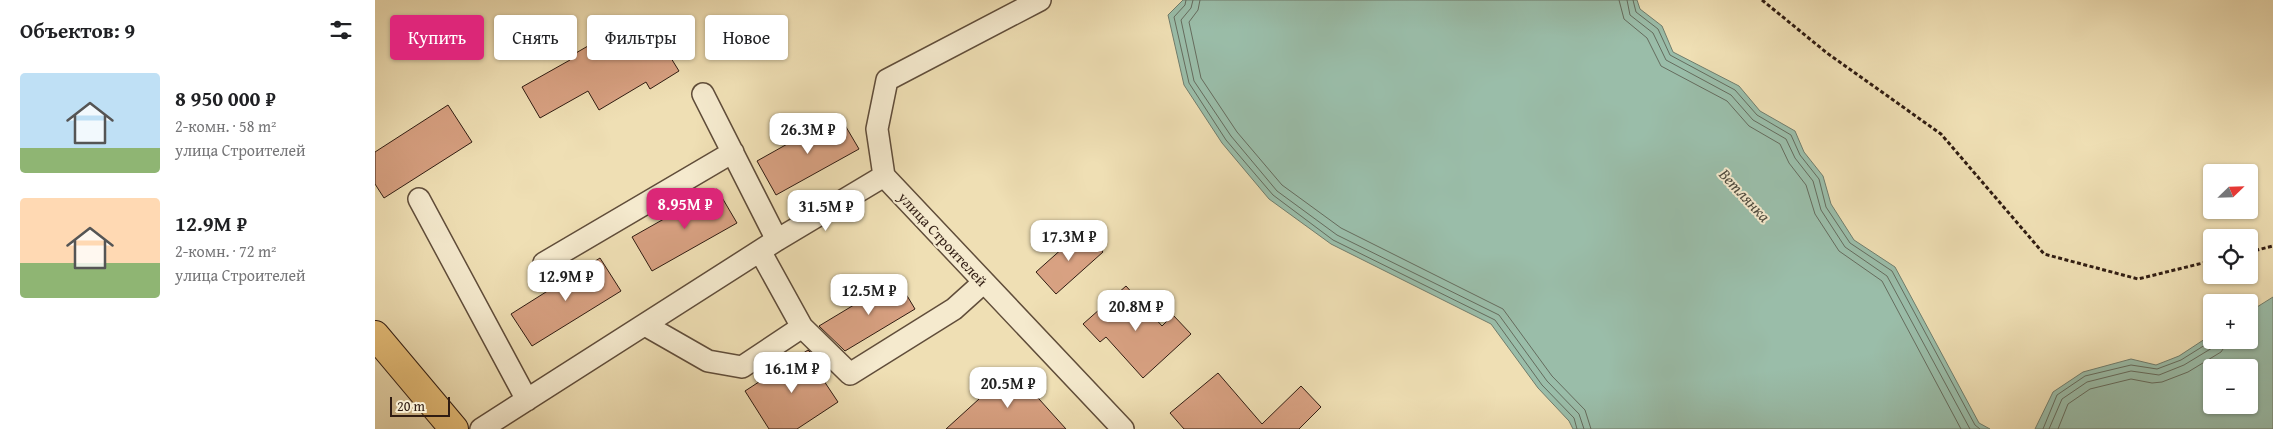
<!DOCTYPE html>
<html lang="ru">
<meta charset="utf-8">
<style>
body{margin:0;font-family:"Gentium Book Plus",serif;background:#f6f6f6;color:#202124;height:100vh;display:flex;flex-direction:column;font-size:19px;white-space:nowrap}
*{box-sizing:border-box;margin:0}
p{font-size:16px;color:#757577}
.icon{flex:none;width:28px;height:28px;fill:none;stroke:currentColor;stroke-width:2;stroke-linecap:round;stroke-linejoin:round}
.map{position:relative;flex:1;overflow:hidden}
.panel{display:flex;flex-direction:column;background:#fff;width:375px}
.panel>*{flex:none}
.top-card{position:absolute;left:15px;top:15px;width:475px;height:45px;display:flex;gap:10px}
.needle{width:32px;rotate:67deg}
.buttons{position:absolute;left:1828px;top:164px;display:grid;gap:10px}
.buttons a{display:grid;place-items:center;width:55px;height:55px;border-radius:5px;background:#fff;box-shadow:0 1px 4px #0004;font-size:25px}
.scale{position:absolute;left:15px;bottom:12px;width:60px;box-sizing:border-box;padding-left:5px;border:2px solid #301c12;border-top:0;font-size:14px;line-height:18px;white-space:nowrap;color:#301c12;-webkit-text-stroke:4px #f5eace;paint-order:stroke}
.price{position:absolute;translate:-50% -42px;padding:0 11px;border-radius:10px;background:#fff;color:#222;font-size:16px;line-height:32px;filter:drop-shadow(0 1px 2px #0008)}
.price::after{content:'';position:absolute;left:50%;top:30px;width:15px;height:11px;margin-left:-8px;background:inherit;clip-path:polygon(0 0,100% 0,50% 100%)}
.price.selected{background:#db2777;color:#fff}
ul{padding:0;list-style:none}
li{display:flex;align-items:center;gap:15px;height:125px;padding:0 20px}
li span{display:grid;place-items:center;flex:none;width:140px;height:100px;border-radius:5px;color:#555}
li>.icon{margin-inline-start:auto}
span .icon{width:60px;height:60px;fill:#fffc;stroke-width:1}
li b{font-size:21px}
h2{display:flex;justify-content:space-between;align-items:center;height:60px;padding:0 20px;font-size:21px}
.pill{padding:0 18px;border-radius:5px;background:#fff;box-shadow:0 1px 4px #0004;font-size:18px;line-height:45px}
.pill.selected{background:#db2777;color:#fff}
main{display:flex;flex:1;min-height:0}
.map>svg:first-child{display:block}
</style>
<main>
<section class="panel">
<h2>Объектов: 9<svg class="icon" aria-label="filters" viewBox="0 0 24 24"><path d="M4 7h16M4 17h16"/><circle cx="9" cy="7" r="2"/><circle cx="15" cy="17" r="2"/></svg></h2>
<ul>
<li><span style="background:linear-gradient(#bfe0f5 75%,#8fb573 0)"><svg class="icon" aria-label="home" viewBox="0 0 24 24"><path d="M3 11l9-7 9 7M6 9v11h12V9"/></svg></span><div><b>8 950 000 ₽</b><p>2-комн. · 58 m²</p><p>улица Строителей</p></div></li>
<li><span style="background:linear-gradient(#ffd9b3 65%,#8fb573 0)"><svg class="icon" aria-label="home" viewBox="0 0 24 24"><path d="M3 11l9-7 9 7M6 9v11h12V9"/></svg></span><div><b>12.9M ₽</b><p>2-комн. · 72 m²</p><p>улица Строителей</p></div></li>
</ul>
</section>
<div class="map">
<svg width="1898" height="429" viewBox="0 0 1898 429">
<rect width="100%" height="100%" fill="#efdfb4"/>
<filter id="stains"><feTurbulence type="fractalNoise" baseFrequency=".004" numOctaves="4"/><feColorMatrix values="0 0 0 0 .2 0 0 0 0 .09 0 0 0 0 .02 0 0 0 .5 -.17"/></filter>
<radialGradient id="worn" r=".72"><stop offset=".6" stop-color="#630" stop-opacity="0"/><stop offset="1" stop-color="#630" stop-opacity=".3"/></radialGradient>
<!-- water -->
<path fill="#9abda9" stroke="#707d6d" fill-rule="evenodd" d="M 808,0 L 1262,0 L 1265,9 L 1287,26 L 1298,52 L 1364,86 L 1385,111 L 1420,131 L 1429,152 L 1448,176 L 1456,204 L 1479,240 L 1520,267 L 1604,423 L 1615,429 L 1198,429 L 1194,421 L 1163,388 L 1116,324 L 956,244 L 894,199 L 847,143 L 809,85 L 793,15 Z
M 1898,297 L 1898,429 L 1660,429 L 1678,392 L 1708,372 L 1756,359 L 1781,365 L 1804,356 L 1836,335 L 1836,340 L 1874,340 L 1874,312 ZM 1836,368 L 1874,368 L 1874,405 L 1836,405 Z"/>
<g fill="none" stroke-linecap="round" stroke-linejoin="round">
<!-- shore -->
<path stroke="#656c5e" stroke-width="1" d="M 811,0 L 810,5 L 799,17 L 814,83 L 851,140 L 898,195 L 958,240 L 1120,320 L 1167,385 L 1199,418 L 1202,429
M 818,0 L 816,8 L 806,20 L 819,81 L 856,136 L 902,191 L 962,235 L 1124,315 L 1172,381 L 1204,414 L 1209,429
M 825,0 L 823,10 L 814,22 L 826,78 L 862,132 L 907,185 L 966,228 L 1128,309 L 1177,376 L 1210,410 L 1216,429
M 1244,0 L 1249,19 L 1272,38 L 1286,66 L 1352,101 L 1374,126 L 1405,144 L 1414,163 L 1431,185 L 1440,214 L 1464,251 L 1507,281 L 1586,429
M 1252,0 L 1255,15 L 1278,33 L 1291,60 L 1356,95 L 1378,120 L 1411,139 L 1420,158 L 1438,181 L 1446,210 L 1470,247 L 1512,276 L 1595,429
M 1258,0 L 1261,12 L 1283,29 L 1295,55 L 1360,90 L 1382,115 L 1416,135 L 1425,155 L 1444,179 L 1451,207 L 1475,243 L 1517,271 L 1600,425 L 1605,429
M 1668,429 L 1682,395 L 1710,376 L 1756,365 L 1782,369 L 1806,360 L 1838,340
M 1674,429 L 1687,399 L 1712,382 L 1756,371 L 1784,375 L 1809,365 L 1842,345 L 1846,340
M 1683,429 L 1693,404 L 1715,389 L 1756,379 L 1777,383 L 1787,382 L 1813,372 L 1846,352 L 1854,340"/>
</g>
<!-- building -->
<path fill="#d8a182" stroke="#301c12" d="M 278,29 L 304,71 L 275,89 L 271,82 L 224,110 L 213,91 L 165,118 L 147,87 L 195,60 L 194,57 L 225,39 L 235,56 Z
M 73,105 L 97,142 L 9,198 L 0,184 L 0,152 Z
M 464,115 L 484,149 L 401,195 L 382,161 Z
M 342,189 L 362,223 L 277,271 L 257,237 Z
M 708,230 L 728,252 L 681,294 L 661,272 Z
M 225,258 L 246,291 L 157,346 L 136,314 Z
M 522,279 L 540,309 L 470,351 L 444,326 Z
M 751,286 L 787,326 L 798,315 L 816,334 L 768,378 L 731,337 L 725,342 L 708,324 Z
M 433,350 L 448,365 L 441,369 L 463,402 L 422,429 L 394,429 L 370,391 Z
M 637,369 L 691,429 L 571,429 Z
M 843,373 L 887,424 L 926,386 L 946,407 L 924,429 L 809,429 L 795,413 Z"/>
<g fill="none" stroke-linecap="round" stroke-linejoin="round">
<!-- minor casing -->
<g stroke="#604d3a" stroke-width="24">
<path id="minor" d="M 328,94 L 402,240
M 509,176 L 502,129 L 512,80 L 665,0
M 44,199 L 152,400
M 169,263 L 358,152
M 270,325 L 333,361 L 367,367 L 427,327 L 385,251
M 427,327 L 475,374 L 579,309 L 609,282
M 106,429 L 402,240 L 509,176 L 748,429"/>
</g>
<!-- major casing -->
<g stroke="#301c12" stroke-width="30">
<path id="major" d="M 0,335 L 79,429"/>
</g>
<!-- path -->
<path stroke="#301c12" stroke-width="3" stroke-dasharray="4 2.5" stroke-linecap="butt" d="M 1387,0 L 1452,53 L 1566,134 L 1669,254 L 1763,279 L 1836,261
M 1874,252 L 1898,246"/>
<!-- minor -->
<use href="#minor" stroke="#f5eace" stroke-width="21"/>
<!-- major -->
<use href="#major" stroke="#e8c07a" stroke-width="28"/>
</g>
<g text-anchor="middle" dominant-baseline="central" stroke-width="4" stroke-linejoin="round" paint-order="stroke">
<!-- street labels -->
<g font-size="15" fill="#301c12" stroke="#f5eace">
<text transform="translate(568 239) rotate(47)">улица Строителей</text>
</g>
<!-- water labels -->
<g font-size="16" font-style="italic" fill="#504c3f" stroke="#f5eace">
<text transform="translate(1370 195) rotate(47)">Ветлянка</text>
</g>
</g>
<rect width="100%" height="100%" filter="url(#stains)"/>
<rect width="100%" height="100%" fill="url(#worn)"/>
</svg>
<div class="buttons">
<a><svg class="needle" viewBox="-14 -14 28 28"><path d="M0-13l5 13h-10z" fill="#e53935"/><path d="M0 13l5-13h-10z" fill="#757577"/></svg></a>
<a><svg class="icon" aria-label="locate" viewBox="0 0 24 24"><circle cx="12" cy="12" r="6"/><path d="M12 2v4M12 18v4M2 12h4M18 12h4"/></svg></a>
<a>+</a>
<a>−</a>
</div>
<div class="scale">20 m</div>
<b class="price" style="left:433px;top:155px">26.3M ₽</b>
<b class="price selected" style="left:310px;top:230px">8.95M ₽</b>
<b class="price" style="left:451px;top:232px">31.5M ₽</b>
<b class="price" style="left:694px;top:262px">17.3M ₽</b>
<b class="price" style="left:191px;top:302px">12.9M ₽</b>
<b class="price" style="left:494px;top:316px">12.5M ₽</b>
<b class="price" style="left:761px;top:332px">20.8M ₽</b>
<b class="price" style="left:417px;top:394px">16.1M ₽</b>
<b class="price" style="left:633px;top:409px">20.5M ₽</b>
<div class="top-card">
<a class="pill selected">Купить</a>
<a class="pill">Снять</a>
<a class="pill">Фильтры</a>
<a class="pill">Новое</a>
</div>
</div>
</main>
